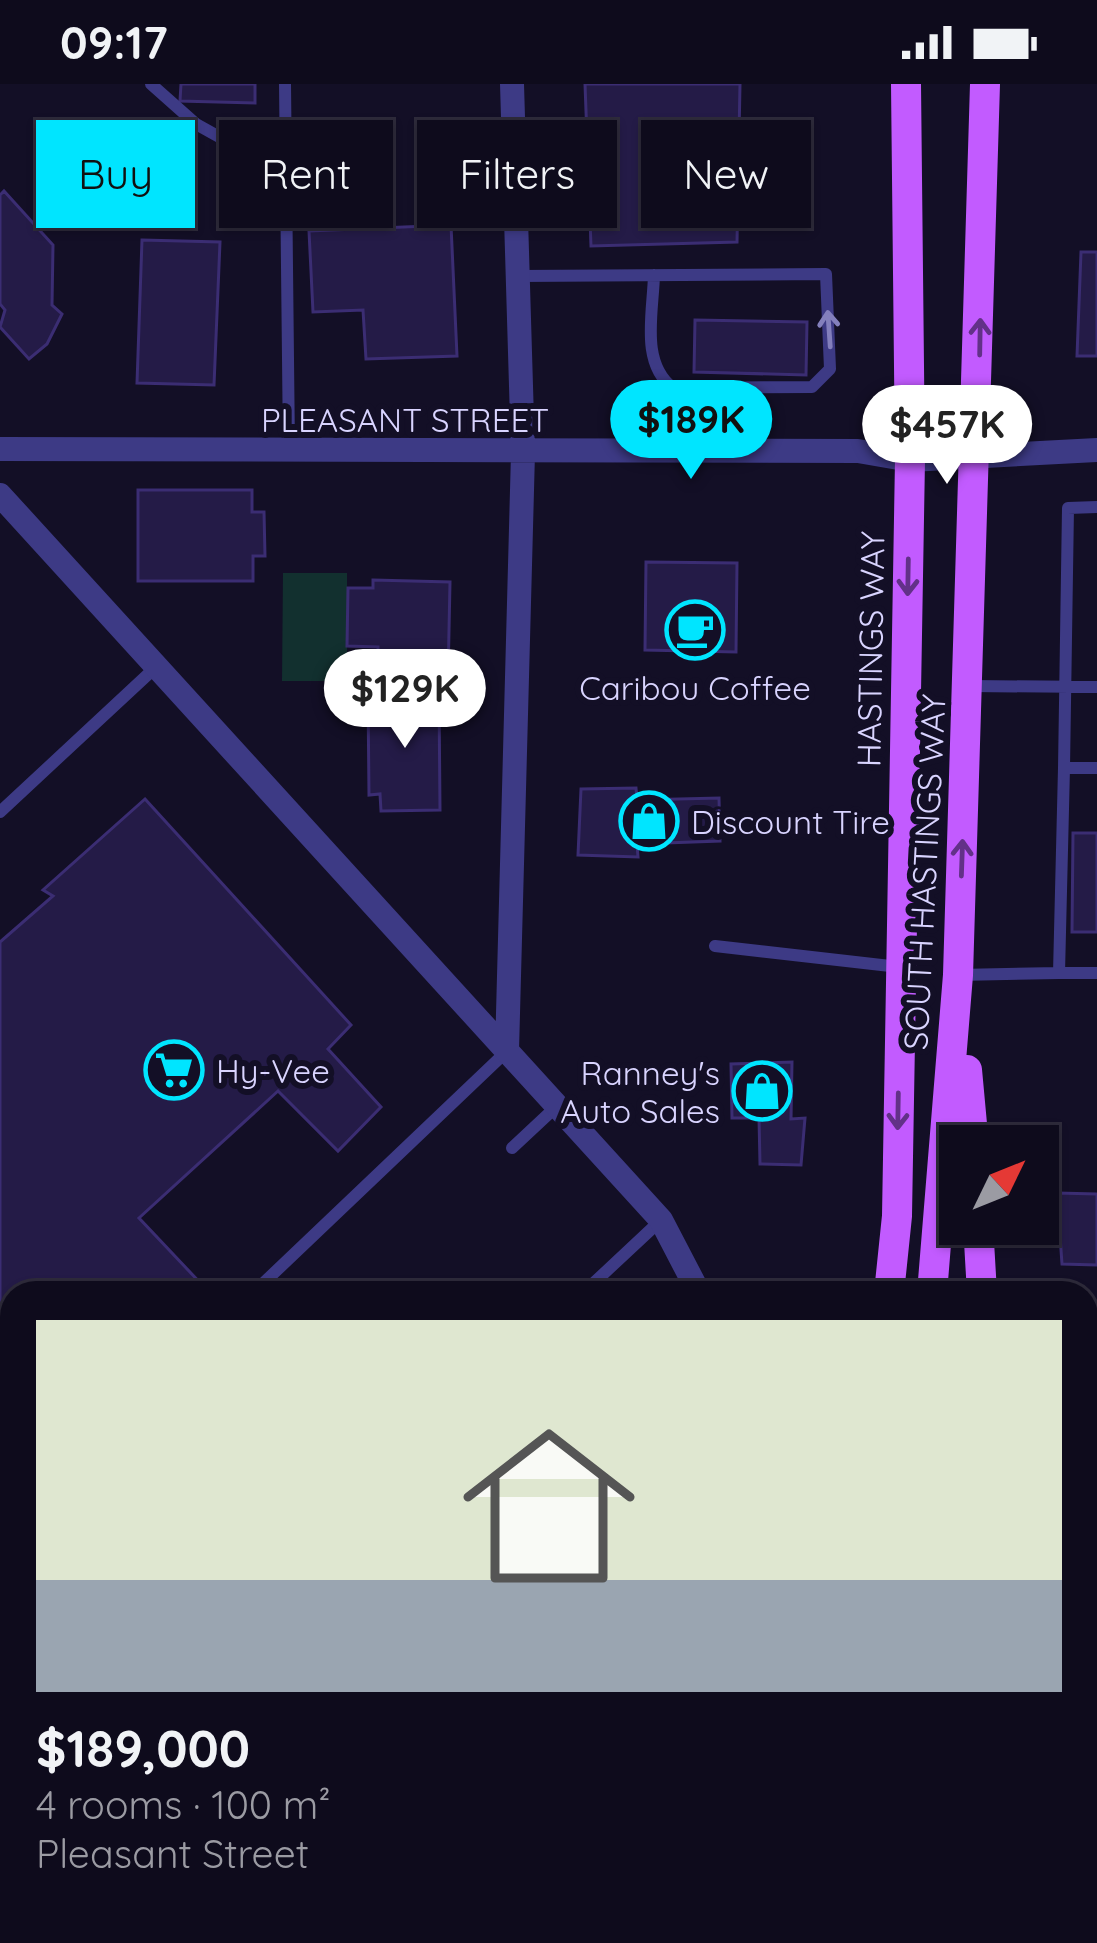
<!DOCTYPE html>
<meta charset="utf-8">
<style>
body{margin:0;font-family:Quicksand,sans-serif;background:#171425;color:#f1f3f6;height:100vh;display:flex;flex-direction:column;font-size:45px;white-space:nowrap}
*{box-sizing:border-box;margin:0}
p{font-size:39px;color:#9b9ba3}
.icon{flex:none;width:66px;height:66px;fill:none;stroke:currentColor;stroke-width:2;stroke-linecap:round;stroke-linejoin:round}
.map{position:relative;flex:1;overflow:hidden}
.details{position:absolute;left:0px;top:1197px;width:1098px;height:663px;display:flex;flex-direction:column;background:#0e0b1c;border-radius:36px 36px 0 0;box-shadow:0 3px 9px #0004,0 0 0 3px #2e2b3b}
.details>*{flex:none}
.hud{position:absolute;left:36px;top:36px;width:1026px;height:108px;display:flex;gap:24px}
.needle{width:78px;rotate:47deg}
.tools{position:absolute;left:939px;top:1041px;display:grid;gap:24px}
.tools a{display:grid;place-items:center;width:120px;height:120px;border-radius:0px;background:#0e0b1c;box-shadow:0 3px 9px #0004,0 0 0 3px #2e2b3b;font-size:60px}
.price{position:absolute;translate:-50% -102px;padding:0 27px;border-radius:42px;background:#fff;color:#222;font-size:39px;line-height:78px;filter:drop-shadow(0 3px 6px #0008)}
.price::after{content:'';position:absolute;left:50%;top:72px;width:36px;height:27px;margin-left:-18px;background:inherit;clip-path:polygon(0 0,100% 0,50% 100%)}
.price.current{background:#00e5ff;color:#111}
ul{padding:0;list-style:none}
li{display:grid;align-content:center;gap:24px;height:636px;padding:0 36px}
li+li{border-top:3px solid #2e2b3b}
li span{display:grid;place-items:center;height:372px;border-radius:0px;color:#555}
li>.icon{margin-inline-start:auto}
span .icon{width:216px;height:216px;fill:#fffc;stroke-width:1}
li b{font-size:51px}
.pill{padding:0 42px;border-radius:0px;background:#0e0b1c;box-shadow:0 3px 9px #0004,0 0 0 3px #2e2b3b;font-size:42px;line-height:108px}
.pill.current{background:#00e5ff;color:#111}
.status{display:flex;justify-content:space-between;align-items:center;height:84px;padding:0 60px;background:#0e0b1c;direction:ltr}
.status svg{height:33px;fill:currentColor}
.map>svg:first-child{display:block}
</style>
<div class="status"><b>09:17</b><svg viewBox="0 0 49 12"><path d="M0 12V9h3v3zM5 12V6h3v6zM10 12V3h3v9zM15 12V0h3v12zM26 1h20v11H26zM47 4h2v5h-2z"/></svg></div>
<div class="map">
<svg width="1097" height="1859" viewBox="0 0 1097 1859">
<rect width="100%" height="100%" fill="#130f26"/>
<!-- green -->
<path fill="#12302f" d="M 283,489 L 347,489 L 347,597 L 282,597 Z"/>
<!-- building -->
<path fill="#241b47" stroke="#3b2d73" stroke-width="3" d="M 181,0 L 255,0 L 255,19 L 180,17 Z
M 585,0 L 740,0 L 737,158 L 591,162 Z
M 4,107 L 53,161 L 52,221 L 62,230 L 47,260 L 29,275 L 0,243 L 5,226 L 0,220 L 0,111 Z
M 451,141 L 457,272 L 366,275 L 363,226 L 313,228 L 309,147 Z
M 142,156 L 220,158 L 214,301 L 137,299 Z
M 1081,168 L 1097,168 L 1097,272 L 1077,272 Z
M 695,236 L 807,238 L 806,291 L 694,288 Z
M 138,406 L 252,406 L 252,428 L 264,428 L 265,472 L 253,472 L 253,497 L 138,497 Z
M 646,478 L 737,479 L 736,568 L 645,566 Z
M 373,496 L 450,498 L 448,595 L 378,594 L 378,563 L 347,562 L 348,504 L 373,504 Z
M 439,610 L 440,726 L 381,727 L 380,710 L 369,711 L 368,611 Z
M 636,704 L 637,716 L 719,714 L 720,757 L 637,760 L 638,773 L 578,771 L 581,705 Z
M 145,715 L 351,941 L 328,965 L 381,1023 L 338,1067 L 278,1007 L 139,1134 L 205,1204 L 200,1209 L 12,1209 L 12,1269 L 0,1280 L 0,858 L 53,812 L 43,806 Z
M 1073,749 L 1097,749 L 1097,848 L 1072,848 Z
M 792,978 L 791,1035 L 805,1034 L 801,1081 L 760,1080 L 759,1034 L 732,1034 L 731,980 Z
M 1057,1109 L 1097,1110 L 1097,1181 L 1062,1180 Z
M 1086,1380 L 1097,1380 L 1097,1498 L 1086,1498 Z"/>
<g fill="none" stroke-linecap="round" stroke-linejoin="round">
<!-- path -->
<path stroke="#2fb8b0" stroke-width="6" stroke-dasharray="6 9" stroke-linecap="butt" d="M 0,1576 L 12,1587
M 164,1859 L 177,1854"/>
<!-- lane -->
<path stroke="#3d3a85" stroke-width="12" d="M 151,0 L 196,40 L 286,90
M 285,0 L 289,366
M 518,192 L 826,190 L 830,285 L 812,303 L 673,304 C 640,279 653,229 654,191
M 1097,423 L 1068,424 L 1064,684 L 1097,684
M 970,602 L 1097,603
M 1064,684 L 1059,889 L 1097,889
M 0,728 L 157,582
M 715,862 L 899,883
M 958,891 L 1059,889
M 512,1064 L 557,1022
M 253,1209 L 507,967
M 583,1209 L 660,1137
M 1086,1544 L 1097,1544
M 1040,1859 L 1040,1848"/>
<!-- street -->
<path stroke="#3d3a85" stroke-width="24" d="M 0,365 L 858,367 L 910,376 L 1097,366
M 0,411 L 661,1136 L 699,1209
M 507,967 L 523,369 L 512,0
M 1086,1240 L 1097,1240"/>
<!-- primary -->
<path stroke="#c25bff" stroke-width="30" d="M 967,986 L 974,1062
M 978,1140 L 982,1209
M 889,1209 L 897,1132 L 910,376 L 906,0
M 932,1209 L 958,891 L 985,0
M 0,1640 L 12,1651
M 0,1777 L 12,1788
M 79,1848 L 91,1859
M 230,1848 L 242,1859
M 974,1848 L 975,1859
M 305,1859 L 317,1848
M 772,1859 L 774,1848
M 816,1859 L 819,1848"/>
</g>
<!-- one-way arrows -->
<defs><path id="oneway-shaft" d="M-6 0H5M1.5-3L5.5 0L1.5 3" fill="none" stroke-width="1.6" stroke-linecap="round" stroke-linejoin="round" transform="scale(3)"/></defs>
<use stroke="#837fbc" href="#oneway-shaft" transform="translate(829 245) rotate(-94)"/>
<g stroke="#623188">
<use href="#oneway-shaft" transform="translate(980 253) rotate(-89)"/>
<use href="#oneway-shaft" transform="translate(908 493) rotate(91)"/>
<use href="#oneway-shaft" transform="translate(962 774) rotate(-88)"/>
<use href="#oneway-shaft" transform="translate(898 1027) rotate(91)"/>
</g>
<!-- icons -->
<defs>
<g id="cafe-ring" transform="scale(3)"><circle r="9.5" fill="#130f26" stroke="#00e5ff" stroke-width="1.5"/><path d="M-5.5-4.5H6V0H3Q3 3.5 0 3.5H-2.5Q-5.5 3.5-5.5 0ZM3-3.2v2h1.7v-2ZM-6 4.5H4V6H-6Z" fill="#00e5ff"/></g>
<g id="shop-ring" transform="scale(3)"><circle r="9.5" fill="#130f26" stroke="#00e5ff" stroke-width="1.5"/><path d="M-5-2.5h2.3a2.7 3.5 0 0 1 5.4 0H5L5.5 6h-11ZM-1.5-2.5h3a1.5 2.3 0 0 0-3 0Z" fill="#00e5ff"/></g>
<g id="supermarket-ring" transform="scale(3)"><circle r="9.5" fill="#130f26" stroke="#00e5ff" stroke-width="1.5"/><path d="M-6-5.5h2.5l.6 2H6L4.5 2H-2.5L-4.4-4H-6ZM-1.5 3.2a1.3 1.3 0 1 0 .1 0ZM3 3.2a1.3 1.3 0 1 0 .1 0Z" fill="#00e5ff"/></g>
</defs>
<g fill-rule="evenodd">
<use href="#cafe-ring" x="695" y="546"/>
<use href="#shop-ring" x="649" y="737"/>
<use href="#supermarket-ring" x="174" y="986"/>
<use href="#shop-ring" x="762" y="1007"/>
</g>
<g text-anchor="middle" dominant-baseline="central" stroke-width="12" stroke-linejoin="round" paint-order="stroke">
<!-- street labels -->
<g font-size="33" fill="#d9d4ff" stroke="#130f26">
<text x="405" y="335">PLEASANT STREET</text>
<text transform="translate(870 565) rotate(-89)">HASTINGS WAY</text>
<text transform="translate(924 788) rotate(-87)">SOUTH HASTINGS WAY</text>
</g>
<!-- poi labels -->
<g font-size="33" fill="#d9d4ff" stroke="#130f26" text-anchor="start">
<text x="695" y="603" text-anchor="middle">Caribou Coffee</text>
<text x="691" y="737">Discount Tire</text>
<text x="216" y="986">Hy-Vee</text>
<text x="720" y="988" text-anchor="end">Ranney's<tspan x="720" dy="38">Auto Sales</tspan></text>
</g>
</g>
</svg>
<div class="tools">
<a><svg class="needle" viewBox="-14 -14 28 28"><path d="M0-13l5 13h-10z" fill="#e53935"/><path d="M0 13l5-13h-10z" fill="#9b9ba3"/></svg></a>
</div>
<b class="price current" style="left:691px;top:398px">$189K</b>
<b class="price" style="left:947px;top:403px">$457K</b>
<b class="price" style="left:405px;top:667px">$129K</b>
<div class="hud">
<a class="pill current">Buy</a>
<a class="pill">Rent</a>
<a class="pill">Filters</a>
<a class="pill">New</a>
</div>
<section class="details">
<ul>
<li><span style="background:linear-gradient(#dfe7d0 70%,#9aa5b1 0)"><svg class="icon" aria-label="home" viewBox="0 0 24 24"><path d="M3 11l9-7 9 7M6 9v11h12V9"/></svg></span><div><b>$189,000</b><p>4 rooms · 100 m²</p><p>Pleasant Street</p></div></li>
</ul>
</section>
</div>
